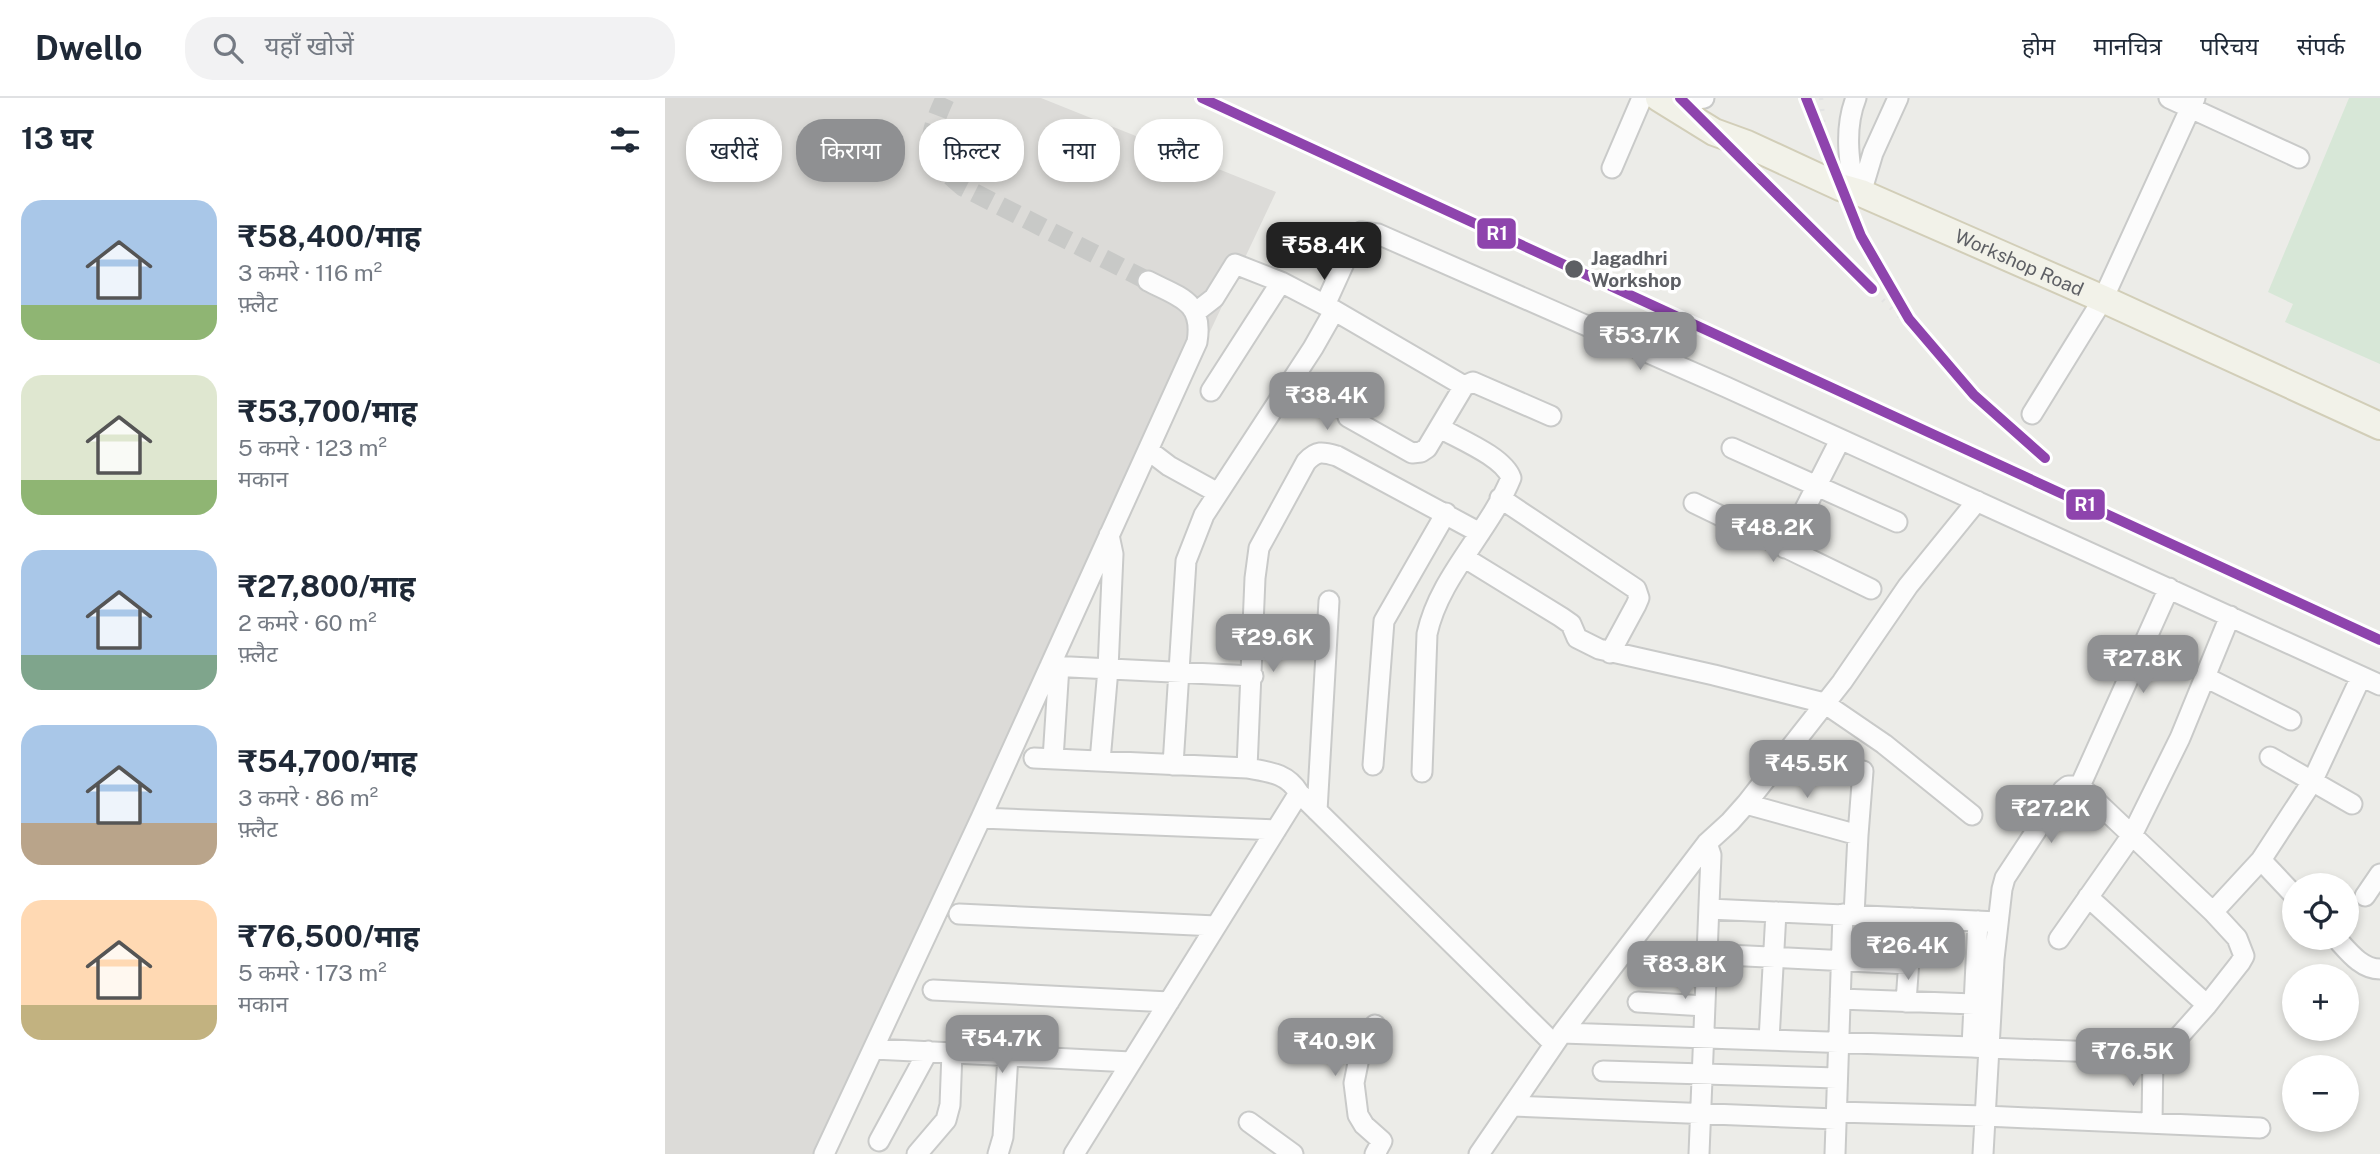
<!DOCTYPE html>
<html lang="hi">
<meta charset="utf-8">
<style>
body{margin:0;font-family:"Public Sans","Noto Sans Devanagari",sans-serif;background:#f2f2f3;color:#1f2937;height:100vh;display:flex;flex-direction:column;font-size:26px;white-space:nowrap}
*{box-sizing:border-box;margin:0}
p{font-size:23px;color:#747a83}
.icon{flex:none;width:38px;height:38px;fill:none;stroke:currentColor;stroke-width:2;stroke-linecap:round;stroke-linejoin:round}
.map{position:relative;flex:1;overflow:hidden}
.side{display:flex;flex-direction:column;background:#fff;width:665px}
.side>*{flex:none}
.banner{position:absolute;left:21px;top:21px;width:665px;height:63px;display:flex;gap:14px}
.buttons{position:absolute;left:1617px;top:775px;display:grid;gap:14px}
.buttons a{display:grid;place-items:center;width:77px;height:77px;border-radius:50%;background:#fff;box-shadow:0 4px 10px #0003;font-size:35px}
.price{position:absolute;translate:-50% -60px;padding:0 16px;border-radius:14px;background:#8f9092;color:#fff;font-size:23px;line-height:46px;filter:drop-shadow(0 2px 4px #0008)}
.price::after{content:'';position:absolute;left:50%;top:42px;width:21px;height:16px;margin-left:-10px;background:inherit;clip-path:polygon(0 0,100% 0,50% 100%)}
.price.active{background:#222;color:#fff}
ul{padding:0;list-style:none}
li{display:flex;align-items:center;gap:21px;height:175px;padding:0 21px}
li span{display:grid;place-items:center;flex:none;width:196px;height:140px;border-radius:21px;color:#555}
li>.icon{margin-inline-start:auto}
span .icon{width:84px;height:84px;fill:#fffc;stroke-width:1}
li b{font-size:30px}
h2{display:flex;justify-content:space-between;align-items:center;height:84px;padding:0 21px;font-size:30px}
.pill{padding:0 24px;border-radius:28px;background:#fff;box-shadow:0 4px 10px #0003;font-size:24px;line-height:63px}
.pill.active{background:#8f9092;color:#fff}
header{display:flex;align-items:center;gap:42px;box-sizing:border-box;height:98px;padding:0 35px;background:#fff;border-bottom:2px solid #e0e1e3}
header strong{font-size:33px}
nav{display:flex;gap:38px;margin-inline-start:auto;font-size:24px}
.search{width:490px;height:63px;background:#f2f2f3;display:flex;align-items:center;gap:18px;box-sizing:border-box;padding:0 24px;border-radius:28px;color:#747a83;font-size:26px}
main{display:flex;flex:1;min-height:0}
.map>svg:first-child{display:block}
</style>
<header>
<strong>Dwello</strong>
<div class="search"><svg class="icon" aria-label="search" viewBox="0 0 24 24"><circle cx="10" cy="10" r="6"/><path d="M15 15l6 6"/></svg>यहाँ खोजें</div>
<nav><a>होम</a><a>मानचित्र</a><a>परिचय</a><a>संपर्क</a></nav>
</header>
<main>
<section class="side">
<h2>13 घर<svg class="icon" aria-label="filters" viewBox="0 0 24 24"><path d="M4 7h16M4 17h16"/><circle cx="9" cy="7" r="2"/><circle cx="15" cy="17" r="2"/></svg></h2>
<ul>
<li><span style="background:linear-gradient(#a9c7e8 75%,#8fb573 0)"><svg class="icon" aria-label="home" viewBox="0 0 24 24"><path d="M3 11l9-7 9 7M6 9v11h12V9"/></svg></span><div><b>₹58,400/माह</b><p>3 कमरे · 116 m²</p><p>फ़्लैट</p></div></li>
<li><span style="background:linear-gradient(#dfe7d0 75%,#8fb573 0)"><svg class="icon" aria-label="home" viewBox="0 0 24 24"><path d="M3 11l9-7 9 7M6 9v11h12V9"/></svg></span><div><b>₹53,700/माह</b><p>5 कमरे · 123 m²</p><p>मकान</p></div></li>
<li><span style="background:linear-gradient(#a9c7e8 75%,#7fa58c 0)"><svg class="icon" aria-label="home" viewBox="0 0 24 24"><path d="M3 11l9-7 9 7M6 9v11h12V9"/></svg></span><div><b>₹27,800/माह</b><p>2 कमरे · 60 m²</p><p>फ़्लैट</p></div></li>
<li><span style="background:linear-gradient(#a9c7e8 70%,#b9a48a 0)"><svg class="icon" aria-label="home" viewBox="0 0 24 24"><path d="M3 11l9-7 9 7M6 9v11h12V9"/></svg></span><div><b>₹54,700/माह</b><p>3 कमरे · 86 m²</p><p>फ़्लैट</p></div></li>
<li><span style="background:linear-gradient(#ffd9b3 75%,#c2b280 0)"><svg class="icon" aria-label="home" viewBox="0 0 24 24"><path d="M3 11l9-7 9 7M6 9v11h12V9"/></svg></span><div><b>₹76,500/माह</b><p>5 कमरे · 173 m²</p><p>मकान</p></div></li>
</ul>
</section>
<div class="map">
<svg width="1715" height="1056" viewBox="0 0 1715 1056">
<rect width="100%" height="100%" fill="#ecece8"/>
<!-- industrial -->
<path fill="#dcdbd8" d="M 0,0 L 376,0 L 611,94 L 437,462 L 170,1056 L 0,1056 Z"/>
<!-- green -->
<path fill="#d7e7d7" d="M 1684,0 L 1715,0 L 1715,266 L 1620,224 L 1628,206 L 1603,194 Z"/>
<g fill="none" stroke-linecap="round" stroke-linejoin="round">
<!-- minor-tunnel -->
<path stroke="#c8c9c7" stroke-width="19" stroke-dasharray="19 10" stroke-linecap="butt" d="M 280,0 C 259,46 260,57 298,89 L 483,183"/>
<!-- minor casing -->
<g stroke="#c9cac9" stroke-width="23">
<path id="minor" d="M 1504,0 L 1634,60
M 998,1 L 1018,3 L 1039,0
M 947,70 L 977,0
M 1189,93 C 1184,62 1179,30 1191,0
M 1196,95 L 1208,55 L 1233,0
M 660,207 L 690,141 L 696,134 L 713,136 L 1061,289 L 1715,587
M 531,214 L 549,200 L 570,166 L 616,184 L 660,207 L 799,288
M 546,293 L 616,184
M 1367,316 L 1438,201 L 1530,0
M 683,319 L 747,355 L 756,354 L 762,350 L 799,288 L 808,284 L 886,318
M 1067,350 L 1232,424
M 483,352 L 504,368 L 553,395
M 835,400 L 971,491 L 974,500 L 971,507 L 945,555
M 1029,405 L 1206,491
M 1120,450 L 1175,342
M 800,460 L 896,519 L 906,526 L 912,540 L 934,551 L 1049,577 L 1159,605 L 1219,646 L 1307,717
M 385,568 L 588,578
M 1540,579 L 1626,622
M 1605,659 L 1687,706
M 369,660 L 582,670 C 604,674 622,675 634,695 L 889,946
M 388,661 L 394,568
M 435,663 L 443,571 L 448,456 L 444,437
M 508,667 L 521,463 L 539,417 L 648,250 L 669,213
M 708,667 L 719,523 L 781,415
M 582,670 L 590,480 L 594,450 L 641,364 C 652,352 658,354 672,358 L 815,435
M 757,674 L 762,536 C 774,479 824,434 846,380 C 839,359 794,341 775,330
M 1415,688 L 1504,490
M 1081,706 L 1193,737
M 652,713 L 664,503
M 316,720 L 611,732
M 1596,762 L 1629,797
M 1700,798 L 1715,776
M 1423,799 L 1542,907
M 1044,811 L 1333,824
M 1548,814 L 1596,762 L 1647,684 L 1696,579
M 294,816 L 551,828
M 1189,817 L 1193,737 L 1198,673
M 1671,840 C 1683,853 1696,871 1715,871
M 1394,841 L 1467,737 L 1515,640 L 1565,518
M 1042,856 L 1244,866
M 268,892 L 504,904
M 1175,901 L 1309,906
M 973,904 L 1040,908
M 1241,904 L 1247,820
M 897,935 L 1307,949 L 1323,950 L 1488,956 L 1501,953 L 1542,907 L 1575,865 L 1579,858 L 1572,840 L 1548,814 L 1415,688 L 1403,688 L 1398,692 L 1340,780 L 1337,791 L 1329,861 L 1318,1056
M 1104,942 L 1111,814
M 1307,949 L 1313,823
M 209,951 L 466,964
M 938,973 L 1172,980
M 847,1008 L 1171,1021
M 1171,1014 L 1320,1018 L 1595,1030
M 584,1024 L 628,1056
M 1487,1025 L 1488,956
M 214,1043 L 263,953
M 159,1056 L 316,720 L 532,244 C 539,203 514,199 483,183
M 252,1056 L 281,1022 L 285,1007 L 287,954
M 333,1056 L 338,1039 L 343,957
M 409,1056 L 634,695
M 710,1056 L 717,1043 L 699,1027 L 693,1017 L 689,985 L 698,940 L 710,927
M 814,1056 L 897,935 L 1042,745 L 1065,724 L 1081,706 L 1177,584 L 1243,488 L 1312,403
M 1034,1056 L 1046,757 L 1042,745
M 1170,1056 L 1178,816"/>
</g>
<!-- major casing -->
<g stroke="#d2ceb8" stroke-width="30">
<g id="major">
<path id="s1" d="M 994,0 L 1049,34 L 1082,46 L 1175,89 L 1196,95 L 1438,201 L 1715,328"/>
</g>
</g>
<!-- minor -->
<use href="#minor" stroke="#fcfcfc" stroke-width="19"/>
<!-- major -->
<use href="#major" stroke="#f2f2e9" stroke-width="26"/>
<!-- rail -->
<path stroke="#e3e4e3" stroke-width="4.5" stroke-dasharray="2 9" stroke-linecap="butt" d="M 1015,0 L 1238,222
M 1141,0 L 1196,138 L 1244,221 L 1309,297 L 1380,360
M 1156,0 L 1159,30"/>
<!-- rail-1 casing -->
<g stroke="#fff" stroke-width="16">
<path id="rail-1" d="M 537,0 L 1715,542
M 1015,0 L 1207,191
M 1141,0 L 1196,138 L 1244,221 L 1309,297 L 1380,360"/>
</g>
<!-- rail-1 -->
<use href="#rail-1" stroke="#8e44ad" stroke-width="10"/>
</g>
<!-- markers -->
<circle fill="#5d5f64" stroke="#fff" stroke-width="2.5" cx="909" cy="171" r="10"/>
<g text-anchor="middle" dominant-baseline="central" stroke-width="7" stroke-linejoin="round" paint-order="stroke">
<!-- stop labels -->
<g font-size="19" font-weight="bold" fill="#5d5f64" stroke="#fff" text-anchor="start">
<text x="926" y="160">Jagadhri<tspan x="926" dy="22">Workshop</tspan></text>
</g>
<!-- street labels -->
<g font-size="19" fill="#5d5f64" stroke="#fff">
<text stroke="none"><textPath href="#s1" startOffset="397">Workshop Road</textPath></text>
</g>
</g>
<g stroke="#fff" stroke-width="2.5">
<rect x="811" y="119" width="41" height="33" rx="7" fill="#8e44ad"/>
<rect x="1400" y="390" width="41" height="33" rx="7" fill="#8e44ad"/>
</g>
<g font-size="19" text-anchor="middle" font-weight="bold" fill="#fff">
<text x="832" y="142">R1</text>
<text x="1420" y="413">R1</text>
</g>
</svg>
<div class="buttons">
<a><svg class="icon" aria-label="locate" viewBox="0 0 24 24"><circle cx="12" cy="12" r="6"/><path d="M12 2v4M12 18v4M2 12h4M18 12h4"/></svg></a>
<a>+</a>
<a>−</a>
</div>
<b class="price active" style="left:659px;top:184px">₹58.4K</b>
<b class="price" style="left:975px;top:274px">₹53.7K</b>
<b class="price" style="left:662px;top:334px">₹38.4K</b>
<b class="price" style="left:1108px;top:466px">₹48.2K</b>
<b class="price" style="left:608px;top:576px">₹29.6K</b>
<b class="price" style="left:1478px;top:597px">₹27.8K</b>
<b class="price" style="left:1142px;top:702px">₹45.5K</b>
<b class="price" style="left:1386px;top:747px">₹27.2K</b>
<b class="price" style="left:1243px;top:884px">₹26.4K</b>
<b class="price" style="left:1020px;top:903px">₹83.8K</b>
<b class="price" style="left:337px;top:977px">₹54.7K</b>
<b class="price" style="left:670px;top:980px">₹40.9K</b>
<b class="price" style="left:1468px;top:990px">₹76.5K</b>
<div class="banner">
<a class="pill">खरीदें</a>
<a class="pill active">किराया</a>
<a class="pill">फ़िल्टर</a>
<a class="pill">नया</a>
<a class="pill">फ़्लैट</a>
</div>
</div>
</main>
